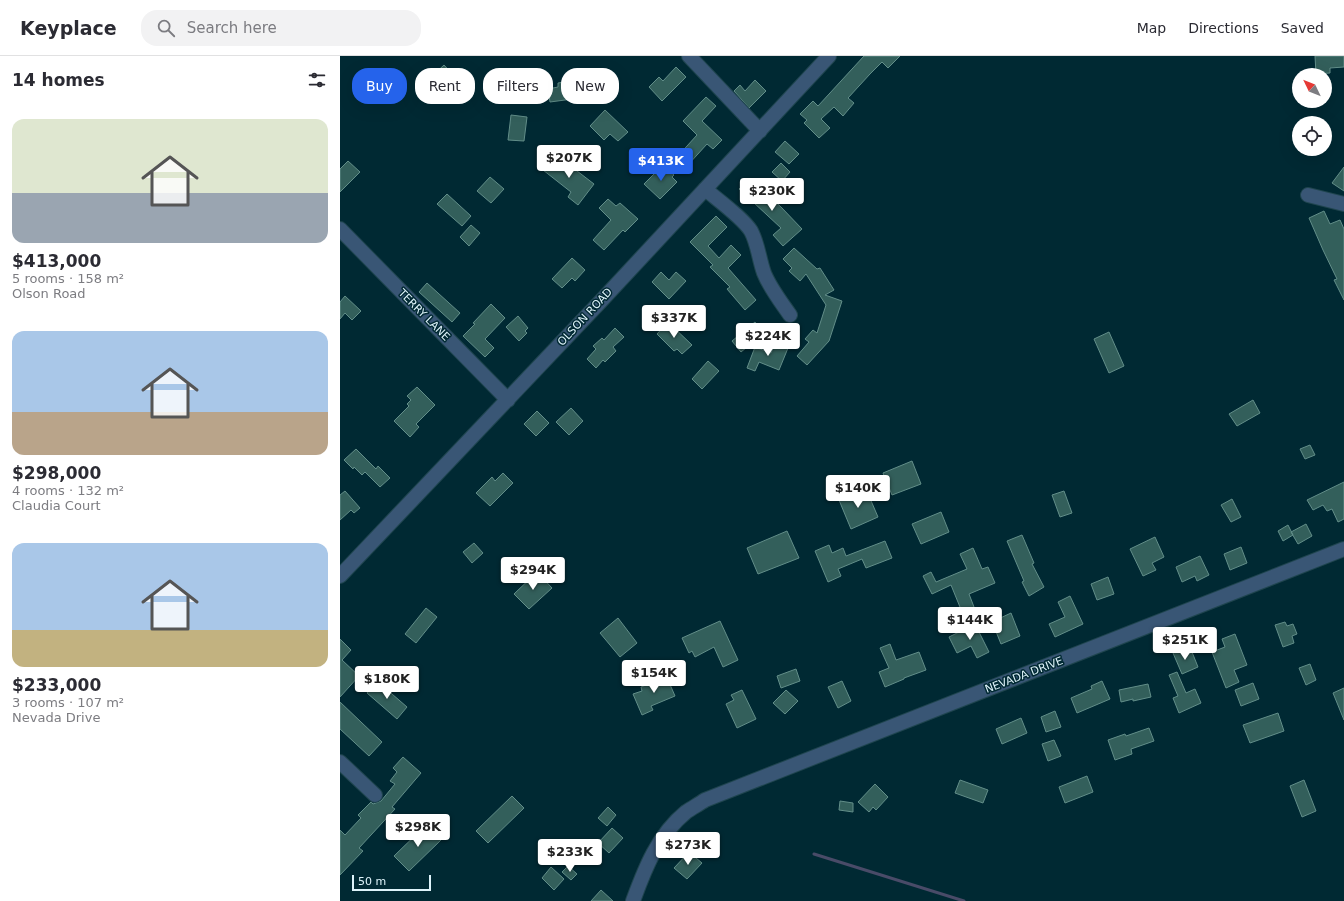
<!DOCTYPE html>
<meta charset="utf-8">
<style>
body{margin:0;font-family:"DejaVu Sans",sans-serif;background:#f2f2f3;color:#2b2b33;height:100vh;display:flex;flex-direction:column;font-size:15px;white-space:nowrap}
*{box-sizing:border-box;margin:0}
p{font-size:13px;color:#7c7c81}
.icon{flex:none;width:22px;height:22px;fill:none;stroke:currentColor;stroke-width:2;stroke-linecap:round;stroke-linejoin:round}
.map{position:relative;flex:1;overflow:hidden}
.details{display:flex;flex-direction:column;background:#fff;width:340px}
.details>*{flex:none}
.guide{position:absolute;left:12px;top:12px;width:380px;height:36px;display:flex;gap:8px}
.needle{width:26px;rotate:313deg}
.buttons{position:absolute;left:952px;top:12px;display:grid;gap:8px}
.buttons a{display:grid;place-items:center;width:40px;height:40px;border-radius:50%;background:#fff;box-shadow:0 4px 16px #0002;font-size:20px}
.scale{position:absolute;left:12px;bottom:10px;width:79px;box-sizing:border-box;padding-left:4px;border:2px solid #def3fa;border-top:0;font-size:11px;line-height:14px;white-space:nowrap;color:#def3fa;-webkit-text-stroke:3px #002933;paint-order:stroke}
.price{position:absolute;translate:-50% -34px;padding:0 9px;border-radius:4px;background:#fff;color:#222;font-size:13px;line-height:26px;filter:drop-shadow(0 1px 2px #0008)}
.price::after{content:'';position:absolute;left:50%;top:24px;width:12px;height:9px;margin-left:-6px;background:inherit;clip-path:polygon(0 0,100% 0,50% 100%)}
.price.on{background:#2563eb;color:#fff}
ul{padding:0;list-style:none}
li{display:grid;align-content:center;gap:8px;height:212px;padding:0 12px}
li span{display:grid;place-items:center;height:124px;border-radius:12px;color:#555}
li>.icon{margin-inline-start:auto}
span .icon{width:72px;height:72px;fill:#fffc;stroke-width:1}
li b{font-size:17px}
h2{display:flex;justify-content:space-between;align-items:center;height:48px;padding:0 12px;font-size:17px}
.chip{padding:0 14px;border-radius:16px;background:#fff;box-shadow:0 4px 16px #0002;font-size:14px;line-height:36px}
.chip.on{background:#2563eb;color:#fff}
header{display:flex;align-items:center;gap:24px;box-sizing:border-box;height:56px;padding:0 20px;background:#fff;border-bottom:1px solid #e1e1e2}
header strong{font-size:19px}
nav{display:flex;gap:22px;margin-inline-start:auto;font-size:14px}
.search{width:280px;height:36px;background:#f2f2f3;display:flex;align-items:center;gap:10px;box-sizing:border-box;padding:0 14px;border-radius:16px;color:#7c7c81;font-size:15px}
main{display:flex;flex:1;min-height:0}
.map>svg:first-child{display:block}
</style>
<header>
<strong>Keyplace</strong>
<div class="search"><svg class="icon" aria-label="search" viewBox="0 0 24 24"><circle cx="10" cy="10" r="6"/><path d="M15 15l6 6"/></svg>Search here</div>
<nav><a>Map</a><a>Directions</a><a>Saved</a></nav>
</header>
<main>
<section class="details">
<h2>14 homes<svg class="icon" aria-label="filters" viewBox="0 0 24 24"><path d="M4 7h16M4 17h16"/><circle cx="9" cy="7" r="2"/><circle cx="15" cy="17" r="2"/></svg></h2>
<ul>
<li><span style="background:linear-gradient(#dfe7d0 60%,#9aa5b1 0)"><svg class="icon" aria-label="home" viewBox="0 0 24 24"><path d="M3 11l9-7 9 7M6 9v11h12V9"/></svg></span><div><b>$413,000</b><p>5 rooms · 158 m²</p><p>Olson Road</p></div></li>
<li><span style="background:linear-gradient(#a9c7e8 65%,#b9a48a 0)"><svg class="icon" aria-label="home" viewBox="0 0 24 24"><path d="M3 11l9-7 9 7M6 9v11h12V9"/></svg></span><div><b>$298,000</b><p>4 rooms · 132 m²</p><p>Claudia Court</p></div></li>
<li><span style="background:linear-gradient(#a9c7e8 70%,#c2b280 0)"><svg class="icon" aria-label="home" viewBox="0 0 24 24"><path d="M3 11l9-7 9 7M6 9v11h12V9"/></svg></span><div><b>$233,000</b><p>3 rooms · 107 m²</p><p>Nevada Drive</p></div></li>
</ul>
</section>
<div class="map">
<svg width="1004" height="845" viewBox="0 0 1004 845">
<rect width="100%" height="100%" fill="#002933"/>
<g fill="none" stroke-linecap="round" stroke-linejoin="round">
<!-- stream -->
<path stroke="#494b68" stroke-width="3" d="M 474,798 L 624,845"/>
</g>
<!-- building -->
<path fill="#335f5b" stroke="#628e89" d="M 524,0 L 560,0 L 548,12 L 542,6 L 530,18 L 508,42 L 514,47 L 503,60 L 494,51 L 481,63 L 490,72 L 479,82 L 464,67 L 467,64 L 460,58 L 473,45 L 478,50 Z
M 975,0 L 1004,0 L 1004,11 L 990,12 L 990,17 L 976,18 Z
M 104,9 L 113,19 L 99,33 L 89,23 Z
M 336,11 L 346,21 L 322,45 L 309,31 L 319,21 L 323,25 Z
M 415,24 L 426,35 L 409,52 L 394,35 L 400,29 L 405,35 Z
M 231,25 L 230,30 L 239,29 L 240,42 L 210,46 L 208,33 L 218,31 L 218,27 Z
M 366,41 L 376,50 L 362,65 L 382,84 L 373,93 L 367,88 L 347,110 L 337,101 L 357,79 L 343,65 Z
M 265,54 L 288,76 L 278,85 L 270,78 L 264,84 L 250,70 Z
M 171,59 L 187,61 L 184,85 L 168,84 Z
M 445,85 L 459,98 L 449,108 L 435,96 Z
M 215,98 L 254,128 L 238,149 L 228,141 L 231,136 L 203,114 Z
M 8,105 L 20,116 L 0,136 L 0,113 Z
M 441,107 L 450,116 L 442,125 L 432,116 Z
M 323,109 L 334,119 L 332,121 L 337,126 L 320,143 L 304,128 Z
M 1004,111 L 1004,135 L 992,127 Z
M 150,121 L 164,133 L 151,147 L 137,135 Z
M 410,122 L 441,151 L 462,173 L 443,190 L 433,179 L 441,172 L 399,133 Z
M 107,138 L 131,160 L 122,170 L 97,148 Z
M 268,143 L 276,150 L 280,147 L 298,163 L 285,176 L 283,174 L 264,194 L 253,184 L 271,164 L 259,152 Z
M 984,155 L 990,168 L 1000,164 L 1004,173 L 1004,244 L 994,224 L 997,223 L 983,194 L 969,162 Z
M 376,160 L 387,171 L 368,190 L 379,202 L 391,189 L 401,199 L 388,212 L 416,244 L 405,254 L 387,233 L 390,231 L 370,211 L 373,209 L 350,186 Z
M 131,169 L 140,177 L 129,190 L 120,181 Z
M 454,192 L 477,213 L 480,212 L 494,234 L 485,239 L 502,245 L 489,285 L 467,309 L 457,300 L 469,286 L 465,283 L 473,274 L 477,277 L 486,249 L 466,218 L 460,225 L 449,215 L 452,212 L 443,203 Z
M 232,202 L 245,214 L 235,225 L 232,222 L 222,232 L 212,223 Z
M 321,216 L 329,224 L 336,216 L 346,225 L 329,243 L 312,226 Z
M 87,227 L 120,257 L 112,266 L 79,236 Z
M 5,240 L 21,255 L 12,264 L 5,257 L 0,263 L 0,246 Z
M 151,248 L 165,262 L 145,283 L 154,292 L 145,301 L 123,280 L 135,268 L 133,267 Z
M 178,260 L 188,272 L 185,275 L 187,277 L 179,285 L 166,271 Z
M 328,266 L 352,289 L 342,298 L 337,293 L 334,295 L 317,278 Z
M 415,266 L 424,277 L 401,296 L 392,285 Z
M 275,272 L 284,281 L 273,291 L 276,295 L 265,306 L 263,304 L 256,312 L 247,303 L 256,293 L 253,290 L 262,282 L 264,284 Z
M 769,276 L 784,310 L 769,317 L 754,283 Z
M 435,287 L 448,292 L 439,314 L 419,306 L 415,315 L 407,312 L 415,291 L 431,297 Z
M 368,305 L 379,315 L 362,333 L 352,323 Z
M 77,331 L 95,349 L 76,368 L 79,371 L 70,381 L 54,365 L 69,350 L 67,348 L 71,344 L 67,340 Z
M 913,344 L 920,357 L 897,370 L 889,358 Z
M 231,352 L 243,365 L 229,379 L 216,366 Z
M 197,355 L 209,367 L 196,380 L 184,368 Z
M 970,389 L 975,399 L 965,403 L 960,393 Z
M 16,393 L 36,413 L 38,410 L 50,422 L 40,431 L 25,416 L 22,419 L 14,411 L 13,413 L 4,404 Z
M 572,405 L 581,428 L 552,439 L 543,417 Z
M 163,417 L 173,427 L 150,450 L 136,437 L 152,421 L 155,425 Z
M 1004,426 L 1004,463 L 998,466 L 992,453 L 987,455 L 983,449 L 973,454 L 967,444 Z
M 526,433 L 538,461 L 511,473 L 499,444 Z
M 5,435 L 20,452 L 14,457 L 11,454 L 0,464 L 0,439 Z
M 724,435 L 732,457 L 720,461 L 712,439 Z
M 892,443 L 901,461 L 891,466 L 881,449 Z
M 601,456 L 609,476 L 581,488 L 572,468 Z
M 966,468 L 972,480 L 958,488 L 951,476 Z
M 948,469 L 953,479 L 943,485 L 938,475 Z
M 447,475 L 459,502 L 418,518 L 407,492 Z
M 682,479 L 694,507 L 692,508 L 704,531 L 689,540 L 682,526 L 684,525 L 667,485 Z
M 815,481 L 824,501 L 812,507 L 816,514 L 803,520 L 790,493 Z
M 545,485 L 552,502 L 526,512 L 522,503 L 498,513 L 501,520 L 488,526 L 475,495 L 489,489 L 492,497 L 503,492 L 506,500 Z
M 134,487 L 143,497 L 132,507 L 123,496 Z
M 901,491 L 907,507 L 890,514 L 884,498 Z
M 633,492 L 642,513 L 648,511 L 655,527 L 629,538 L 634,551 L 622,556 L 611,529 L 592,538 L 583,520 L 591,516 L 596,526 L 627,513 L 620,498 Z
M 860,500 L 869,519 L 857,525 L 855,520 L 842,526 L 836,511 Z
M 197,516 L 212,532 L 189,553 L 174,538 Z
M 768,521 L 774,538 L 757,544 L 751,528 Z
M 730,540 L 743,568 L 715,581 L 709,568 L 725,561 L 718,546 Z
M 86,552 L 97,561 L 76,587 L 65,578 Z
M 671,557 L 680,580 L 661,588 L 653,568 L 657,567 L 656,564 Z
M 278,562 L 297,587 L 280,601 L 260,577 Z
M 380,565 L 398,604 L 383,611 L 374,591 L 355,601 L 352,595 L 349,597 L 342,582 Z
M 945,566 L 947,570 L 953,568 L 957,578 L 952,580 L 954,587 L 943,591 L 935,569 Z
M 635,568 L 649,596 L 637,602 L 631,590 L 617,597 L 609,581 Z
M 895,578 L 907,609 L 894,614 L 899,626 L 886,632 L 872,596 L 885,591 L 882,583 Z
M 0,583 L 11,594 L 2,604 L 19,620 L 0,641 Z
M 550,588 L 556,604 L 579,596 L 586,614 L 564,622 L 564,623 L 545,631 L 539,616 L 549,612 L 540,592 Z
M 844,592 L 846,599 L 852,596 L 858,611 L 842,618 L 833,597 Z
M 970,608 L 976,624 L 966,629 L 959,612 Z
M 456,613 L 460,625 L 441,632 L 437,620 Z
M 837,616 L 846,637 L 855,633 L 861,647 L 839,657 L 833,642 L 838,640 L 829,619 Z
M 325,617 L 335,640 L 311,650 L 313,654 L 302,659 L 293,638 L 302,635 L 301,631 L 311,627 L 309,624 Z
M 37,625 L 67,651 L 57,663 L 27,637 Z
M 502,625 L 511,645 L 498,652 L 488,631 Z
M 762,625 L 770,643 L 737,657 L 731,642 L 752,633 L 751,630 Z
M 913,627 L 919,643 L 901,650 L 895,634 Z
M 808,628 L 811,641 L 793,645 L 793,643 L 781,646 L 779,634 Z
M 1004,632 L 1004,664 L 993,637 Z
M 402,634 L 416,663 L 397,672 L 386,648 L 394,644 L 391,639 Z
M 446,634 L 458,645 L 445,658 L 433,647 Z
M 0,646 L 42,686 L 29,700 L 0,673 Z
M 715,655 L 721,671 L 706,676 L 701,661 Z
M 938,657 L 944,675 L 910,687 L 903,669 Z
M 681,662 L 687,677 L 662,688 L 656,673 Z
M 809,672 L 814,685 L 791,693 L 792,698 L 775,704 L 768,684 L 785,678 L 786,680 Z
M 714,684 L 721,700 L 708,705 L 702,688 Z
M 63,701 L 81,717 L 52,751 L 55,753 L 19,792 L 23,795 L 0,819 L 0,774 L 5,779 L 21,762 L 18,759 L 31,746 L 33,748 L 41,745 L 55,728 L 50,725 L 57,716 L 53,712 Z
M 747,720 L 753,736 L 725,747 L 719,731 Z
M 620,724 L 648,734 L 643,747 L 615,737 Z
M 964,724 L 976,755 L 962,761 L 950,730 Z
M 535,728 L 548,741 L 536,754 L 533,751 L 529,756 L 518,746 Z
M 172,740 L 184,752 L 148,787 L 136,775 Z
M 500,745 L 513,747 L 513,756 L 499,754 Z
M 268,751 L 276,759 L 267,770 L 258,762 Z
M 86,769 L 101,784 L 69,815 L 54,800 Z
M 272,772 L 283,782 L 269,797 L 258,787 Z
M 349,796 L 362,807 L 347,823 L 334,812 Z
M 228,810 L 237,818 L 231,824 L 222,816 Z
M 211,811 L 224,823 L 214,834 L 202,822 Z
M 261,834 L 273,845 L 251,845 Z"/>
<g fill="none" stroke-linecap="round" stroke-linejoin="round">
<!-- minor casing -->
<g stroke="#1f454f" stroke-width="16">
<path id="minor" d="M 349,0 L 420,75
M 365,133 C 378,144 403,162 411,175 C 418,188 419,203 424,217 C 430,232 441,246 450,259
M 968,139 L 1004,148
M 0,173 L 168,344
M 0,520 L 261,245 L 489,0
M 0,706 L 35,739
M 293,845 C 305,812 318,779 346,756 C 352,752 359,748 365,744 L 1004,493"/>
</g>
<!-- minor -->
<use href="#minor" stroke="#395675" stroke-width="14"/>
</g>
<g text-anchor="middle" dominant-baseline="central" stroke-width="3" stroke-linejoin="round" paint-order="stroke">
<!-- street labels -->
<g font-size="11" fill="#def3fa" stroke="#002933">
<text transform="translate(84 259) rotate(45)">TERRY LANE</text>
<text transform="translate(245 261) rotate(-47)">OLSON ROAD</text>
<text transform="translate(684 619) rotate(-21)">NEVADA DRIVE</text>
</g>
</g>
</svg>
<div class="buttons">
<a><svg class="needle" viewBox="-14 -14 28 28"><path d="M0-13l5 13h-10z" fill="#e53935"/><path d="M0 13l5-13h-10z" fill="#7c7c81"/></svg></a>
<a><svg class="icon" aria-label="locate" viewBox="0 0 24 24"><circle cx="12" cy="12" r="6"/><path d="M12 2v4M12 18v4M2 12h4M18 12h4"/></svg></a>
</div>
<div class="scale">50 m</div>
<b class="price" style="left:229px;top:123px">$207K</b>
<b class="price on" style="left:321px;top:126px">$413K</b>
<b class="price" style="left:432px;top:156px">$230K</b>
<b class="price" style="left:334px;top:283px">$337K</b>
<b class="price" style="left:428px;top:301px">$224K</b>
<b class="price" style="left:518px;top:453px">$140K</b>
<b class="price" style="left:193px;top:535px">$294K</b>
<b class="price" style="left:630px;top:585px">$144K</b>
<b class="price" style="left:845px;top:605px">$251K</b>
<b class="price" style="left:314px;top:638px">$154K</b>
<b class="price" style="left:47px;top:644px">$180K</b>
<b class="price" style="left:78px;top:792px">$298K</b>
<b class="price" style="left:348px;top:810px">$273K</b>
<b class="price" style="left:230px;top:817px">$233K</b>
<div class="guide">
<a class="chip on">Buy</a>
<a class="chip">Rent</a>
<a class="chip">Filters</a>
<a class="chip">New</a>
</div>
</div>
</main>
